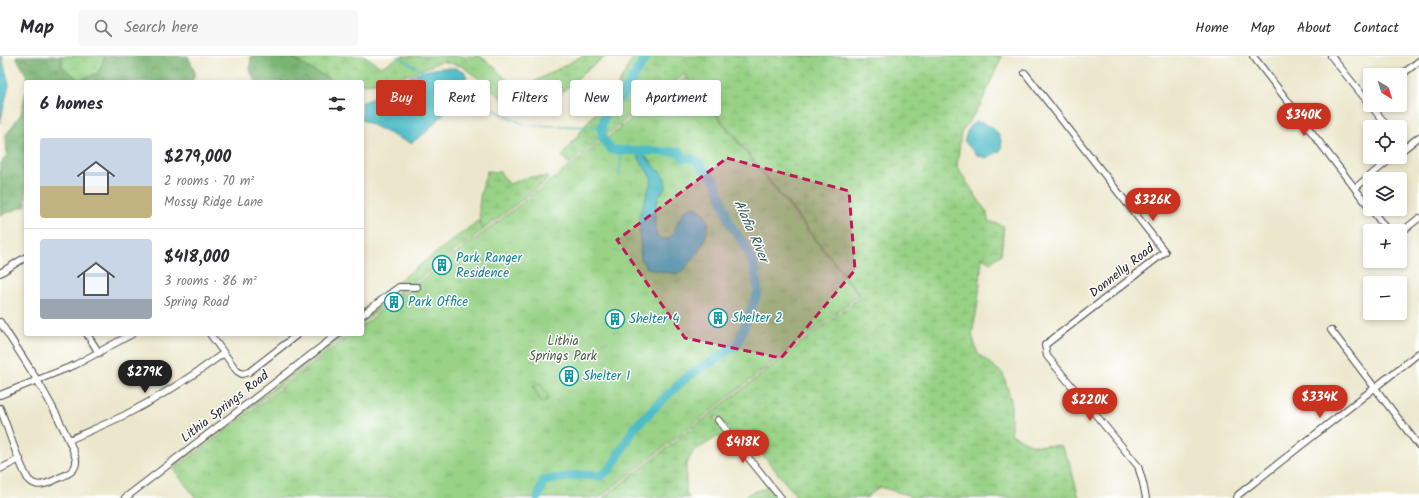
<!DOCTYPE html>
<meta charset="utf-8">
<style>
body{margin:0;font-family:Kalam,sans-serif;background:#f7f7f7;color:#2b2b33;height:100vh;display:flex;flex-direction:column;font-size:15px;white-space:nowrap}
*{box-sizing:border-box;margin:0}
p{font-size:13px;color:#7c7c81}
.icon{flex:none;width:22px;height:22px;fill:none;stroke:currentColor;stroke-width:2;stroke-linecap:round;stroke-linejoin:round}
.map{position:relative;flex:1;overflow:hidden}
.side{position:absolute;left:24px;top:24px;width:340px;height:256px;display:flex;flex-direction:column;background:#fff;border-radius:4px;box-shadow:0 2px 6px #0003}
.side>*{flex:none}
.top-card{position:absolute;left:376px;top:24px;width:380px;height:36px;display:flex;gap:8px}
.needle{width:26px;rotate:142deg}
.tools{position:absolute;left:1363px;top:12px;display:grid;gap:8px}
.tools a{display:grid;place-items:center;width:44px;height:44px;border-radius:4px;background:#fff;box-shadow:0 2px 6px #0003;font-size:20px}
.price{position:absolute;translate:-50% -34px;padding:0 9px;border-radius:14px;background:#c8321e;color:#fff;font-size:13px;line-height:26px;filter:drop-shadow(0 1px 2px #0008)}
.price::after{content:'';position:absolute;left:50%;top:24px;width:12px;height:9px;margin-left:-6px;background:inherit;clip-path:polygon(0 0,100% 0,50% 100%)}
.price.on{background:#222;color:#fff}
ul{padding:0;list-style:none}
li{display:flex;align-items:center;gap:12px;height:100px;padding:0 16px}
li+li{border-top:1px solid #e1e1e2}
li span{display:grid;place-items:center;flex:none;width:112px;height:80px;border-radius:4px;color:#555}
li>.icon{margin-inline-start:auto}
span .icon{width:48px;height:48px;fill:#fffc;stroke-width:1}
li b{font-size:17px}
h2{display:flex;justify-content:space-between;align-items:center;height:48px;padding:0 16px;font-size:17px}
.pill{padding:0 14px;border-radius:4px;background:#fff;box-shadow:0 2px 6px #0003;font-size:14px;line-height:36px}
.pill.on{background:#c8321e;color:#fff}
header{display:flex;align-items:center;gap:24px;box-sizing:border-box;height:56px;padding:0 20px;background:#fff;border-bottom:1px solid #e1e1e2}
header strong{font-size:19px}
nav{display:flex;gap:22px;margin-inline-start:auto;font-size:14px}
.search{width:280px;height:36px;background:#f7f7f7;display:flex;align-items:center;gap:10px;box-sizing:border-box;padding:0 14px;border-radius:4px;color:#7c7c81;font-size:15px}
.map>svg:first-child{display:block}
</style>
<header>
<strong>Map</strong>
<div class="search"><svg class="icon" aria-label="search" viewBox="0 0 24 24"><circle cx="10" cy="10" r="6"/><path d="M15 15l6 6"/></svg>Search here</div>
<nav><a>Home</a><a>Map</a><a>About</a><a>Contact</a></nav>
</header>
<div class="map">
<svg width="1419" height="442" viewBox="0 0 1419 442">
<defs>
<pattern id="forest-crowns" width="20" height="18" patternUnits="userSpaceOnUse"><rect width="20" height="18" fill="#7ab473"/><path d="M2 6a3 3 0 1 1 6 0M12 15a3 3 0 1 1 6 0" fill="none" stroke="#64935f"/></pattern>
<pattern id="wetland-marsh" width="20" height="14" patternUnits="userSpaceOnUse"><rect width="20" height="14" fill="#98d286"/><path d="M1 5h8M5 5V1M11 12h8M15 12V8" fill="none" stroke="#83b474"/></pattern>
<pattern id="park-tufts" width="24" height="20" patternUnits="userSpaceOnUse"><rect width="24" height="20" fill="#98d286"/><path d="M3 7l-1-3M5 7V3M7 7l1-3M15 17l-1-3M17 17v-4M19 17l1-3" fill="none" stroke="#83b474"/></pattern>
</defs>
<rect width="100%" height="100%" fill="#fff"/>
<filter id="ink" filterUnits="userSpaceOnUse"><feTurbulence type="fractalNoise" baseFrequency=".025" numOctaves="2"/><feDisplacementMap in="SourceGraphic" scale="8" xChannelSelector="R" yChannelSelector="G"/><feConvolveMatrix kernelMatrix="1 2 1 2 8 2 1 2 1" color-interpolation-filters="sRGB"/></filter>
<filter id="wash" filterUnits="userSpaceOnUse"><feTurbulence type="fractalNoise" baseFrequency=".012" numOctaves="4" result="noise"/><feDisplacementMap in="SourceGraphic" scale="16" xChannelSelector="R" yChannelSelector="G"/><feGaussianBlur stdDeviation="0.9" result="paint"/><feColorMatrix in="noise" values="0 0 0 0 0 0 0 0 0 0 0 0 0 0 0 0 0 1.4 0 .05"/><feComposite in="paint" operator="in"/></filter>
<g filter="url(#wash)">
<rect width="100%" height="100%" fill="#ece7cc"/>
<!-- forest -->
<path fill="url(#forest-crowns)" stroke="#52704f" d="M 16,0 L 62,0 L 62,10 L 98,17 L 105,0 L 188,0 L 195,17 L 192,26 L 28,26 L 29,24 Z
M 251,0 L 290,0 L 312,14 L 338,26 L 256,26 L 250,15 Z
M 26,36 L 26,150 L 0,159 L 0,109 L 7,99 L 6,79 L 21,58 Z"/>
<!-- wetland -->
<path fill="url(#wetland-marsh)" stroke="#627e58" d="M 62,0 L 105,0 L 98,17 L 79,24 L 62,10 Z
M 290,0 L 365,0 L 381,11 L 402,0 L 480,0 L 493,10 L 511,28 L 532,27 L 582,0 L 606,0 L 589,12 L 558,40 L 531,53 L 509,49 L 486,28 L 462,10 L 442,5 L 416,16 L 397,22 L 376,27 L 362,28 L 362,26 L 338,26 L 312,14 Z
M 634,0 L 1002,0 L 980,50 L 961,77 L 957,111 L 987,157 L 988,165 L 1004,170 L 1001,198 L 990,207 L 982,201 L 978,247 L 972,279 L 978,298 L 1003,318 L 1011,344 L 1011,378 L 1032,389 L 1061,390 L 1069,405 L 1079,442 L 910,442 L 908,439 L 880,431 L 866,442 L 798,442 L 745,377 L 733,379 L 718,360 L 714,363 L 728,380 L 717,381 L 694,395 L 686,408 L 686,437 L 689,442 L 603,442 L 861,240 L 686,19 L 684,19 L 569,108 L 562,100 L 591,62 L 616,33 Z
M 487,115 L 500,116 L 509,128 L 529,121 L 548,121 L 549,123 L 483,174 C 475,155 481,134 487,115 Z
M 769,431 L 778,442 L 743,442 L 750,437 Z"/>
<!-- park -->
<path fill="url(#park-tufts)" stroke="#627e58" d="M 686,21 L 859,239 L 599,442 L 196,442 L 174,414 L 351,278 L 362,278 L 362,270 Z
M 479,164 L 483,174 L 412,228 L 397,228 L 362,256 L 362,254 L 375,243 Z
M 400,234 L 405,234 L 362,267 L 362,263 Z
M 343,278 L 347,278 L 174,411 L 173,409 Z"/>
<!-- pitch -->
<path fill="#98d286" stroke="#627e58" d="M 540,327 L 549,342 L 542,347 L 533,331 Z"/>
<!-- water -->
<path fill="#4ebcc6" stroke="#3c7478" d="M 0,0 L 2,0 L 9,29 L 0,67 Z
M 443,12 L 455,12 L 464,15 L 467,21 L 462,23 L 451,30 L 449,38 L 450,47 L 443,59 L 425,77 L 411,87 L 398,82 L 362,64 L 362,46 L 364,46 L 384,37 L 393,36 C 402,20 425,13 443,12 Z
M 976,66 C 986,66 999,74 1001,85 C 1002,87 1001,92 1000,95 L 986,102 L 977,99 L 964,85 L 969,71 Z
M 633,93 L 639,93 L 665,122 L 666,131 C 663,135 659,139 658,143 C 655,151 650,185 665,183 C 677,183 678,149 694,151 C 699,152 703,154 705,159 C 706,162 708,165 708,168 C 708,184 691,211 677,218 L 653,214 L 646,211 L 641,204 L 639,161 L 652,123 Z"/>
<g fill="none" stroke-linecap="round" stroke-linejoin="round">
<!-- stream -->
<path stroke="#4ebcc6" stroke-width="1.5" d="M 397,0 L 425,17
M 449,31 L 525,69 L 602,71
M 619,120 L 622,94"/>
<!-- river -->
<path stroke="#4ebcc6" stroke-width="9" d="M 538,442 L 543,425 L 579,419 L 601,420 L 611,412 L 634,372 L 662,344 L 688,320 L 710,307 L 737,289 L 758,236 L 754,210 L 743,187 L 731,170 L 715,125 L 694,103 L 683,102 L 680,96 L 612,94 L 602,81 L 602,71 L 605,56 L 621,41 L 647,0"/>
</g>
</g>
<g filter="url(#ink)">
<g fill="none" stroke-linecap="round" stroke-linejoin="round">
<!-- street casing -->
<g stroke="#484743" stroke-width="8">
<path id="street" d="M 1253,0 L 1370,152
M 1331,0 L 1388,71
M 1025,17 L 1165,196 L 1045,289 L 1047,300 L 1138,410 L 1143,427 L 1146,442
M 1400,20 L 1419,5
M 1400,96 L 1419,81
M 1355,132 L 1393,101
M 1371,153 L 1387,174 L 1390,175
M 1399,175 L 1404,174 L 1419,162
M 0,217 L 26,201
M 362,259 L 399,231 L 417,231
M 0,266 C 22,300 45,334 62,370 C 67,381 74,393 76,404 C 77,414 68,418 61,421 C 54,424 43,431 35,428 C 32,427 30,425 28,423 C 16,401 9,375 0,352
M 1331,274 L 1419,390
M 87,278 L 99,297
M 210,278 L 237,315 L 242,318 L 249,316 L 298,278
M 0,339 L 75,309 L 132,278
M 718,364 L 781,442
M 69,384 C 87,376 106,368 125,359 C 160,341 193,320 224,297
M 0,413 L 20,403
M 125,442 L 338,278
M 1237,442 L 1238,439 L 1419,297"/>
</g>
<!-- street -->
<use href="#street" stroke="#fff" stroke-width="6"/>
</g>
</g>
<!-- marked area -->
<path fill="#c2185b" fill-opacity="0.2" stroke="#c2185b" stroke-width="3" stroke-dasharray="8 5" stroke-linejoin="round" d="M 727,102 L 849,135 L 855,214 L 781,302 L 685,282 L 617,184 Z"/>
<!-- icons -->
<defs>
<g id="building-ring" transform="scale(1)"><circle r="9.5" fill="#fff" stroke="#0f9aa8" stroke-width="1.5"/><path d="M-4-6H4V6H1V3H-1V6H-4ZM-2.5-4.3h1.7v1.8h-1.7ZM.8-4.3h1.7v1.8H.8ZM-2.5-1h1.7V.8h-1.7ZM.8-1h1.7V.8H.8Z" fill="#0f9aa8"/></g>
</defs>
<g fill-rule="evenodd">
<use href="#building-ring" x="442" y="209"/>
<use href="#building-ring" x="394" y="246"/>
<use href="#building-ring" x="718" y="262"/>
<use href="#building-ring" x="615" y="263"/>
<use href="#building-ring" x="569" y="320"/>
</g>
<g text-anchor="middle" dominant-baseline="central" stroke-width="3" stroke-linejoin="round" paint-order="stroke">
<!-- culture labels -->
<g font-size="13" fill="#0d838f" stroke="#fff" text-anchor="start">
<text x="456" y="202">Park Ranger<tspan x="456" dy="15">Residence</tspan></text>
<text x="408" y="246">Park Office</text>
<text x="732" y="262">Shelter 2</text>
<text x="629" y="263">Shelter 4</text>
<text x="583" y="320">Shelter 1</text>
</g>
<!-- street labels -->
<g font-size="13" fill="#2b2b2b" stroke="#fff">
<text transform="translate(1122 215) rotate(-38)">Donnelly Road</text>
<text transform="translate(225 351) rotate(-38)">Lithia Springs Road</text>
</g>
<!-- park labels -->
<g font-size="13" fill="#4c5d46" stroke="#fff">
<text x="563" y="285">Lithia<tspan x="563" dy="15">Springs Park</tspan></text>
</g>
<!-- water labels -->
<g font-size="14" font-style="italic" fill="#375e61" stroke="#fff">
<text transform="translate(751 175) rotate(66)">Alafia River</text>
</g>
</g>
</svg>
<div class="tools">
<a><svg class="needle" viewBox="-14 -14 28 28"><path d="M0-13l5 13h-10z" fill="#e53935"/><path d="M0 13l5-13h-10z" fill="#7c7c81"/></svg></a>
<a><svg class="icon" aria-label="locate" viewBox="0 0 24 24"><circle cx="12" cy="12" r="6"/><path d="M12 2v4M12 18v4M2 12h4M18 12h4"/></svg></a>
<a><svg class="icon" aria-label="layers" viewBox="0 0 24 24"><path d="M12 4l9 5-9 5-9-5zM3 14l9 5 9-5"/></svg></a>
<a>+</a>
<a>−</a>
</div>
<b class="price" style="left:1304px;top:81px">$340K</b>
<b class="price" style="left:1153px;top:166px">$326K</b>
<b class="price on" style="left:145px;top:338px">$279K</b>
<b class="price" style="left:1320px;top:363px">$334K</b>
<b class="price" style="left:1090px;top:366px">$220K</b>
<b class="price" style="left:743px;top:408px">$418K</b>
<div class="top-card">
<a class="pill on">Buy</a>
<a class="pill">Rent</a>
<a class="pill">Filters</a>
<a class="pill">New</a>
<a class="pill">Apartment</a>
</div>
<section class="side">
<h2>6 homes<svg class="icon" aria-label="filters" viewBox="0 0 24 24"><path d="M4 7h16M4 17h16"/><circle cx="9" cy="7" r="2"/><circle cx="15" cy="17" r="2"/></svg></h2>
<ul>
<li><span style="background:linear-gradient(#c9d6e8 60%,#c2b280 0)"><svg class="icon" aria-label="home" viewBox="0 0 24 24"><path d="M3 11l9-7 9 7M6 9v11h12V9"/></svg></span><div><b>$279,000</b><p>2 rooms · 70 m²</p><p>Mossy Ridge Lane</p></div></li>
<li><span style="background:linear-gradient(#c9d6e8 75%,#9aa5b1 0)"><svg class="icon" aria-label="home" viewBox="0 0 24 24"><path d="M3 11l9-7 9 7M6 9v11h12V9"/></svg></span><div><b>$418,000</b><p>3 rooms · 86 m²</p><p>Spring Road</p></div></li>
</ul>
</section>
</div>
